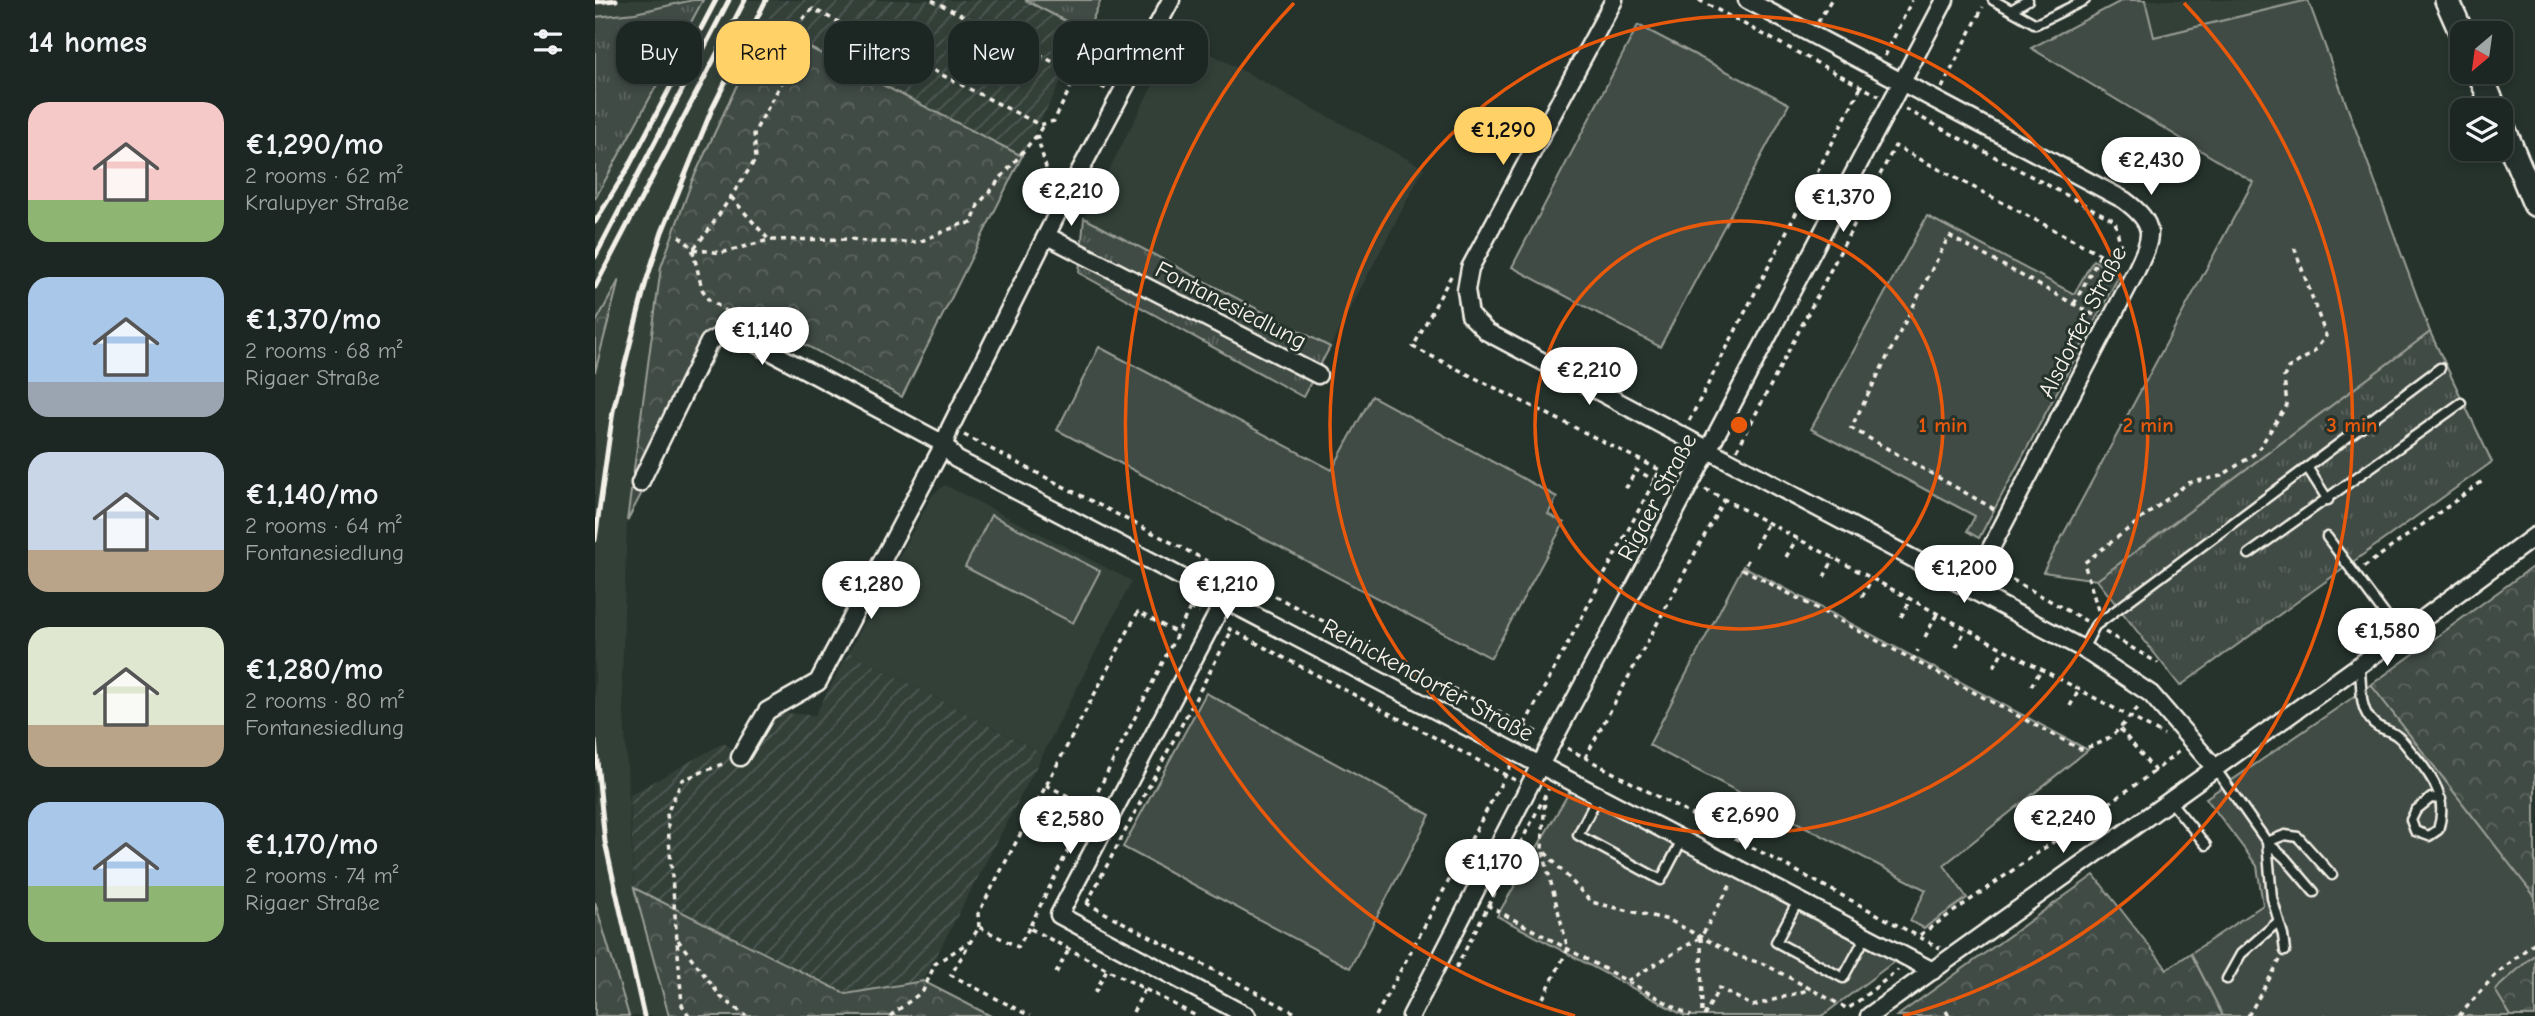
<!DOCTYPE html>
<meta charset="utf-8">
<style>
body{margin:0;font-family:"Comic Neue",sans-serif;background:#252e2a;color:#f1f3f6;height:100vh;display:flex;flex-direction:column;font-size:26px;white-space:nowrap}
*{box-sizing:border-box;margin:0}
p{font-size:23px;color:#a0a5a5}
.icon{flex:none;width:38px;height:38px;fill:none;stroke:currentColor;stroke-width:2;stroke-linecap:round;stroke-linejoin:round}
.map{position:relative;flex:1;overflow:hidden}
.side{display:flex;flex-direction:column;background:#1c2622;width:595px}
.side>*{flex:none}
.guide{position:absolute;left:21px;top:21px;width:665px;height:63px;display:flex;gap:14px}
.needle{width:46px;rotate:209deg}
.buttons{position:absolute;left:1855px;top:21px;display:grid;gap:14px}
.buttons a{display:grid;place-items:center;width:63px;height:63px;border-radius:14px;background:#1c2622;box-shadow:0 4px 10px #0003,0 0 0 2px #3a4340;font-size:35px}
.price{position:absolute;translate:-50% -60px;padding:0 16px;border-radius:24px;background:#fff;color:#222;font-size:23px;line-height:46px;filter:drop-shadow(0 2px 4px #0008)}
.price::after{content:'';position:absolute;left:50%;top:42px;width:21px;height:16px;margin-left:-10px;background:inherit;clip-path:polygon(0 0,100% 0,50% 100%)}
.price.selected{background:#ffd166;color:#111}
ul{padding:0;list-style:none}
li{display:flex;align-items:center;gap:21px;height:175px;padding:0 28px}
li span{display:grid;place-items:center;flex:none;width:196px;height:140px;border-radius:21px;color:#555}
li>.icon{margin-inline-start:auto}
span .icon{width:84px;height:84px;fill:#fffc;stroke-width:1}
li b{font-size:30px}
h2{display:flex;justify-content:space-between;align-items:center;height:84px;padding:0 28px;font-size:30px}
.tag{padding:0 24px;border-radius:21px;background:#1c2622;box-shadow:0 4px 10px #0003,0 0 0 2px #3a4340;font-size:24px;line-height:63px}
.tag.selected{background:#ffd166;color:#111}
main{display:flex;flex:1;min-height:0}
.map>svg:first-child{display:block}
</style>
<main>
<section class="side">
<h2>14 homes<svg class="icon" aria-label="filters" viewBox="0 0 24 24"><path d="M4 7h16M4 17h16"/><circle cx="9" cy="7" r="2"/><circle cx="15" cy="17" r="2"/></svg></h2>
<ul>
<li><span style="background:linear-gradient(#f6c9c9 70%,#8fb573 0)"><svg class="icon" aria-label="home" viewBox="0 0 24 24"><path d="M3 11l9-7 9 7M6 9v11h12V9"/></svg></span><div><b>€1,290/mo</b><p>2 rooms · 62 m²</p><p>Kralupyer Straße</p></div></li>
<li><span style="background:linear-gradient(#a9c7e8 75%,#9aa5b1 0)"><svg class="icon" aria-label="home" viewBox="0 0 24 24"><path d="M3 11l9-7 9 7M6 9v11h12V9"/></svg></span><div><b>€1,370/mo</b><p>2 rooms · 68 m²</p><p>Rigaer Straße</p></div></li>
<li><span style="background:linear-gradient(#c9d6e8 70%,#b9a48a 0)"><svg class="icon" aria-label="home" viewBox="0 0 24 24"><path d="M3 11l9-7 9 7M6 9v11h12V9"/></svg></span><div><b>€1,140/mo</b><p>2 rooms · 64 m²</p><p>Fontanesiedlung</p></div></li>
<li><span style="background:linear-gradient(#dfe7d0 70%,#b9a48a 0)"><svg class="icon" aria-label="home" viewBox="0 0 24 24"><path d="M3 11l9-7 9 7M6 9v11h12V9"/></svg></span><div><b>€1,280/mo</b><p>2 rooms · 80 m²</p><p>Fontanesiedlung</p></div></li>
<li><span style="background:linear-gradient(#a9c7e8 60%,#8fb573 0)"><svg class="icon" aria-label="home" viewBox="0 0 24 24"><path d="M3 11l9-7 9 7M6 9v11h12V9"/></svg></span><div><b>€1,170/mo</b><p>2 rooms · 74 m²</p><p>Rigaer Straße</p></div></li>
</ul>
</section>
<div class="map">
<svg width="1940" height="1016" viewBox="0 0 1940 1016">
<defs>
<pattern id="industrial-furrows" width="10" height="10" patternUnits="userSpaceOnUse" patternTransform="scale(1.75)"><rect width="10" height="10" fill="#333f39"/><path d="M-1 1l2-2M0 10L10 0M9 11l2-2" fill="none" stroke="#515b56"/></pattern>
<pattern id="grass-tufts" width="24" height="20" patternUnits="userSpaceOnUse" patternTransform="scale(1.75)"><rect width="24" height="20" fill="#414b45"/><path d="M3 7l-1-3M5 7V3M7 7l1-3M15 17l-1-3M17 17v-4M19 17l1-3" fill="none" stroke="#5d6560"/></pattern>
<pattern id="forest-crowns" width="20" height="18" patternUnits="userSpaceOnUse" patternTransform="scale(1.75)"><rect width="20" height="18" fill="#414b45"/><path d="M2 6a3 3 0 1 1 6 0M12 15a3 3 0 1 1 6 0" fill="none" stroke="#5d6560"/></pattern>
</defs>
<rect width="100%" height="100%" fill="#26332d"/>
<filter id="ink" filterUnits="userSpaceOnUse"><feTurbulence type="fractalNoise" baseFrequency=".0143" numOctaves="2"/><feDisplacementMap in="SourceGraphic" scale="14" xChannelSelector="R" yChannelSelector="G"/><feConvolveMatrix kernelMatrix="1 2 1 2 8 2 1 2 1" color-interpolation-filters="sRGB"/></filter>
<g filter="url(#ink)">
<!-- built -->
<path fill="#333f39" d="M 0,0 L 98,0 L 40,13 L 0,17 Z
M 108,0 L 183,0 L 97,181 L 66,267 L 32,521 L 27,679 L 39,888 L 74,1016 L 34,1016 L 0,902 L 0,372 L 22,284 L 0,324 L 0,199 Z
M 1550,0 L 1713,0 L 1559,37 Z
M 583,36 L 829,168 L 735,347 L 489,218 Z
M 350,485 L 537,581 L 448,754 L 254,652 L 337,495 Z"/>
<!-- industrial -->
<path fill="url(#industrial-furrows)" d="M 183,0 L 430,0 L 492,32 L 427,156 L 170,25 Z
M 254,652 L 448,754 L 328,981 L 251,994 L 39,888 L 35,795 L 128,743 L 139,749 L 159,711 L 220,715 Z"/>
<!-- grass -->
<path fill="url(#grass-tufts)" stroke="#9a9e96" stroke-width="2" d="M 98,0 L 108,0 L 0,199 L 0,17 L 40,13 Z
M 430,0 L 506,0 L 492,32 Z
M 489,218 L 735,347 L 708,397 L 484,273 Z
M 1835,332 L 1897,462 L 1585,686 L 1502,580 Z"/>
<!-- forest -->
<path fill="url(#forest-crowns)" stroke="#9a9e96" stroke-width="2" d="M 170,25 L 427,156 L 307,397 L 144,309 L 32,521 L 66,267 L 97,181 Z
M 24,280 L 0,372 L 0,324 Z
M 1940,565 L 1940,897 L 1776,685 Z
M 1499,875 L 1572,969 L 1596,953 L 1628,1016 L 1302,1016 Z
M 39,888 L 251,994 L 328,981 L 396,1016 L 74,1016 Z
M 0,902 L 34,1016 L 0,1016 Z
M 1940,954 L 1940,1016 L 1916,1016 L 1899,990 Z"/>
<!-- park -->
<path fill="#414b45" stroke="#9a9e96" stroke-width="2" d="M 1528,0 L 1550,0 L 1559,37 L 1713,0 L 1835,332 L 1502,580 L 1448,572 L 1658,182 L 1436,48 Z
M 1043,25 L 1194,104 L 1065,347 L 917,267 Z
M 1332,216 L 1479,294 L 1498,260 L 1525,274 L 1384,538 L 1372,531 L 1380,516 L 1216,429 Z
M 504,347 L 737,470 L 777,396 L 962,497 L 953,514 L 969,523 L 896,658 L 462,430 Z
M 396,515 L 505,571 L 478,623 L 370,567 Z
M 1148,566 L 1493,750 L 1349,865 L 1372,898 L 1329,928 L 1315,921 L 1331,890 L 1054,745 Z
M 1776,685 L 1940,897 L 1940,954 L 1900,990 L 1916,1016 L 1628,1016 L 1596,953 L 1668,905 L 1662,866 L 1611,798 Z
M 611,693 L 835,815 L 755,968 L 528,847 Z
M 976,789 L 1300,961 L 1227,1016 L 1090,1016 L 902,916 Z"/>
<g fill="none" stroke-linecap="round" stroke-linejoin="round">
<!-- lane casing -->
<g stroke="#f4f1e8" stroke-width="13">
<path id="lane" d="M 1398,0 L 1441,24 L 1490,0
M 1416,10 L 1433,0
M 1712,467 L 1733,500
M 1732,537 L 1805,635
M 1654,554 L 1866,403
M 1488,649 L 1500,626 L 1845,368
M 1764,666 C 1768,684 1763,704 1775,719 C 1784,731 1793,728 1802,736 C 1809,741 1814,750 1820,756 C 1839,779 1853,799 1843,830 L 1834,836 L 1820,831 L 1816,820 L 1821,810 L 1836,798 L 1846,799
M 1620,768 L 1672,842 L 1677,898 L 1688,935 L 1690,951
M 1003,796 L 983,835 L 1066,880 L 1087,840
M 1575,801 L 1611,845
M 1719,892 L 1690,858 L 1672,842 L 1690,835 L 1703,837 L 1737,875
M 1203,901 L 1181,942 L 1248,978 L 1271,936
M 1632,979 L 1646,954 L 1684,921"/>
</g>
<!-- street casing -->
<g stroke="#f4f1e8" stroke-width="21">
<path id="street" d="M 1019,0 L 875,268 L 871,290 L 875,315 L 892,332 L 1488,649 L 1556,694 L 1620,768
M 1152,0 L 1529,200 C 1564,226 1557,237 1540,273 L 1375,588
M 452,236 L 723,375
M 45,483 L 114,342 L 131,332 L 145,335 L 349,444 L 361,459 L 1338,971
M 630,599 L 464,915 L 652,1016
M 145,757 L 172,711 L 223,682 L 349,444 L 355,428 L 463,212 L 576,0
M 816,1016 L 945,765 L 1113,450 L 1350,0
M 1274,1016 L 1805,636 L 1940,536"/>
</g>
<!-- secondary casing -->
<g stroke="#f4f1e8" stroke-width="28">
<path id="secondary" d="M 1852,0 L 1867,34
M 1884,72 L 1900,110
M 1906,123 L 1940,204"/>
</g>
<!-- path -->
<path stroke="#f4f1e8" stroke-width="3.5" stroke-dasharray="5 5" stroke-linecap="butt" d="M 337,0 L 511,89
M 1104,0 L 1284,96
M 1223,22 L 1236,0
M 1290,56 L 1317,0
M 1347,88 L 1388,7
M 1310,109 L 1520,221 L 1526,248 L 1519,262
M 442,135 L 457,190
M 136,197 L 174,240
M 84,236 L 97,247 L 107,289 L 113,299 L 139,316
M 99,248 L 113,231 L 161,159 L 159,133 L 187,82 L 198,47 L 202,24 L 218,9 L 445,125 L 459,121 L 482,74
M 98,249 L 126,253 L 174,240 L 257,239 L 276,242 L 324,242 L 367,224 L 377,223 L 383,205 L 442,135 L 448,125
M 856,276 L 818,347 L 1065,470 L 929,726
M 1479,304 L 1505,255
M 1094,421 L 1266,87
M 369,435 L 944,733
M 1142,450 L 1300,146 L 1526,265
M 1030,486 L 1032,487 L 1041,470 L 1059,480
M 1110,489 L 1569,735
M 1399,509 L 1256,428 L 1354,236 L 1499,315
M 1160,547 L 1173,522
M 1191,557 L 1202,538
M 1153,560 L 1148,569 L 1485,749 C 1518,743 1523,728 1545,706
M 1769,567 L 1889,480
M 1400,570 L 1491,621
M 1229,577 L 1239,558
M 1267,597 L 1277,578
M 595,608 L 604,613
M 595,608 L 434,928 L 601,1016
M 1503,610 L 1489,563 L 1593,483 L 1626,476 L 1661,453 L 1692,405 L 1689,377 L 1693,368 L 1718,353 L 1731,336 L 1698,244
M 1306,617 L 1316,599
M 633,628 L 920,780
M 1510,632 L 1563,663
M 1330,637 L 1342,614
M 1361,647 L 1371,629
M 1318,661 L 1323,650
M 1399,667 L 1408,650
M 1436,686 L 1446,670
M 1475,706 L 1484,690
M 1525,729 L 1560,771 L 1584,751
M 972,748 L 1345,948
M 990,758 L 1129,499
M 451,785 L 495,807
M 948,795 L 950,796 L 947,849 L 996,902 L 1074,920 L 1142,956 L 1169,964 L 1253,1009 L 1303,970
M 948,852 L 973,949 L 948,998
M 491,903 L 706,1016
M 492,903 L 637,630
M 892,905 L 1096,1016
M 384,927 L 383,914 L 543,612 L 582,633
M 434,928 L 423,947 L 384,927 L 356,975 L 435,1016
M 1325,935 L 1560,771
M 1106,937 L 1107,1016
M 83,940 L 126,997 L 151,1016
M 861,968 L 954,788
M 461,973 L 474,949
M 1032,981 L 1106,937 L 1136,884
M 500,993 L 512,969
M 1351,1011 L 1354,1016
M 538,1012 L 550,989
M 94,1016 L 87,1005 L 72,813 L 87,780 L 130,763
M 295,1016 L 328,991 L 340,964 L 374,942
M 781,1016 L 916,765
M 1109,1016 L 1124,988 L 1158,1006 L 1216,989
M 1653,1016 L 1685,960
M 1864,1016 L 1899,976 L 1940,942"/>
<!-- lane -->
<use href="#lane" stroke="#26332d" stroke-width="8"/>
<!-- street -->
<use href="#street" stroke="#26332d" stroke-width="16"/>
<!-- secondary -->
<use href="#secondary" stroke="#26332d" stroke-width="23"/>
<!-- rail -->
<path stroke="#f4f1e8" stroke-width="5" d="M 0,2 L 21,0
M 0,222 L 33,168 L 121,0
M 0,257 L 134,0
M 0,287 L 150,0
M 0,540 L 18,411 L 51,282 L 67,232 L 117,109 L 171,0
M 0,741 L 10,842 L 49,1016"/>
</g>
</g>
<!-- distance rings -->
<g fill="none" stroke="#e8590c" stroke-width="3.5">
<circle cx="1144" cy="425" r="204"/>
<circle cx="1144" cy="425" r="409"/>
<path d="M980 1016A613 613 0 0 1 699 3M1589 3A613 613 0 0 1 1308 1016"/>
</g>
<g text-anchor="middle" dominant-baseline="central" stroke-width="6" stroke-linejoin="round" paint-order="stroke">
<!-- street labels -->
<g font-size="24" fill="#f4f1e8" stroke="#26332d">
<text transform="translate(636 305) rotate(27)">Fontanesiedlung</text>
<text transform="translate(1487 322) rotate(-63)">Alsdorfer Straße</text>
<text transform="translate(1062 497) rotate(-62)">Rigaer Straße</text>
<text transform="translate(833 680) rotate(28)">Reinickendorfer Straße</text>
</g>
</g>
<circle cx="1144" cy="425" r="10" fill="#e8590c" stroke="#26332d" stroke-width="3.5"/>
<g font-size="21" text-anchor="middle" font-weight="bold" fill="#e8590c" stroke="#26332d" stroke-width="6" stroke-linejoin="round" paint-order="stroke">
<text x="1348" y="432">1 min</text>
<text x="1553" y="432">2 min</text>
<text x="1757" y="432">3 min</text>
</g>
</svg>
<div class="buttons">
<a><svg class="needle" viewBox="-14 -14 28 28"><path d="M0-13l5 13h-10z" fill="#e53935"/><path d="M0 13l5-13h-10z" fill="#a0a5a5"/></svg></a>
<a><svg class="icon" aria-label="layers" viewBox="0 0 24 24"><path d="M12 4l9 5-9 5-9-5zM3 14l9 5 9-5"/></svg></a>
</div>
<b class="price selected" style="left:908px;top:167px">€1,290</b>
<b class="price" style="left:1556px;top:197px">€2,430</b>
<b class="price" style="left:476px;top:228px">€2,210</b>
<b class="price" style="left:1248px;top:234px">€1,370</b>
<b class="price" style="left:167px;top:367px">€1,140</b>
<b class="price" style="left:994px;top:407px">€2,210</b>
<b class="price" style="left:1369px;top:605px">€1,200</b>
<b class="price" style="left:276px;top:621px">€1,280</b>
<b class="price" style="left:632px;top:621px">€1,210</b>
<b class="price" style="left:1792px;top:668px">€1,580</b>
<b class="price" style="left:1150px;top:852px">€2,690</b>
<b class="price" style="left:1468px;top:855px">€2,240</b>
<b class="price" style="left:475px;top:856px">€2,580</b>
<b class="price" style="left:897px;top:899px">€1,170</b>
<div class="guide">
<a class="tag">Buy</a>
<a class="tag selected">Rent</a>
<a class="tag">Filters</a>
<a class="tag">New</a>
<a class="tag">Apartment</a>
</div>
</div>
</main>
